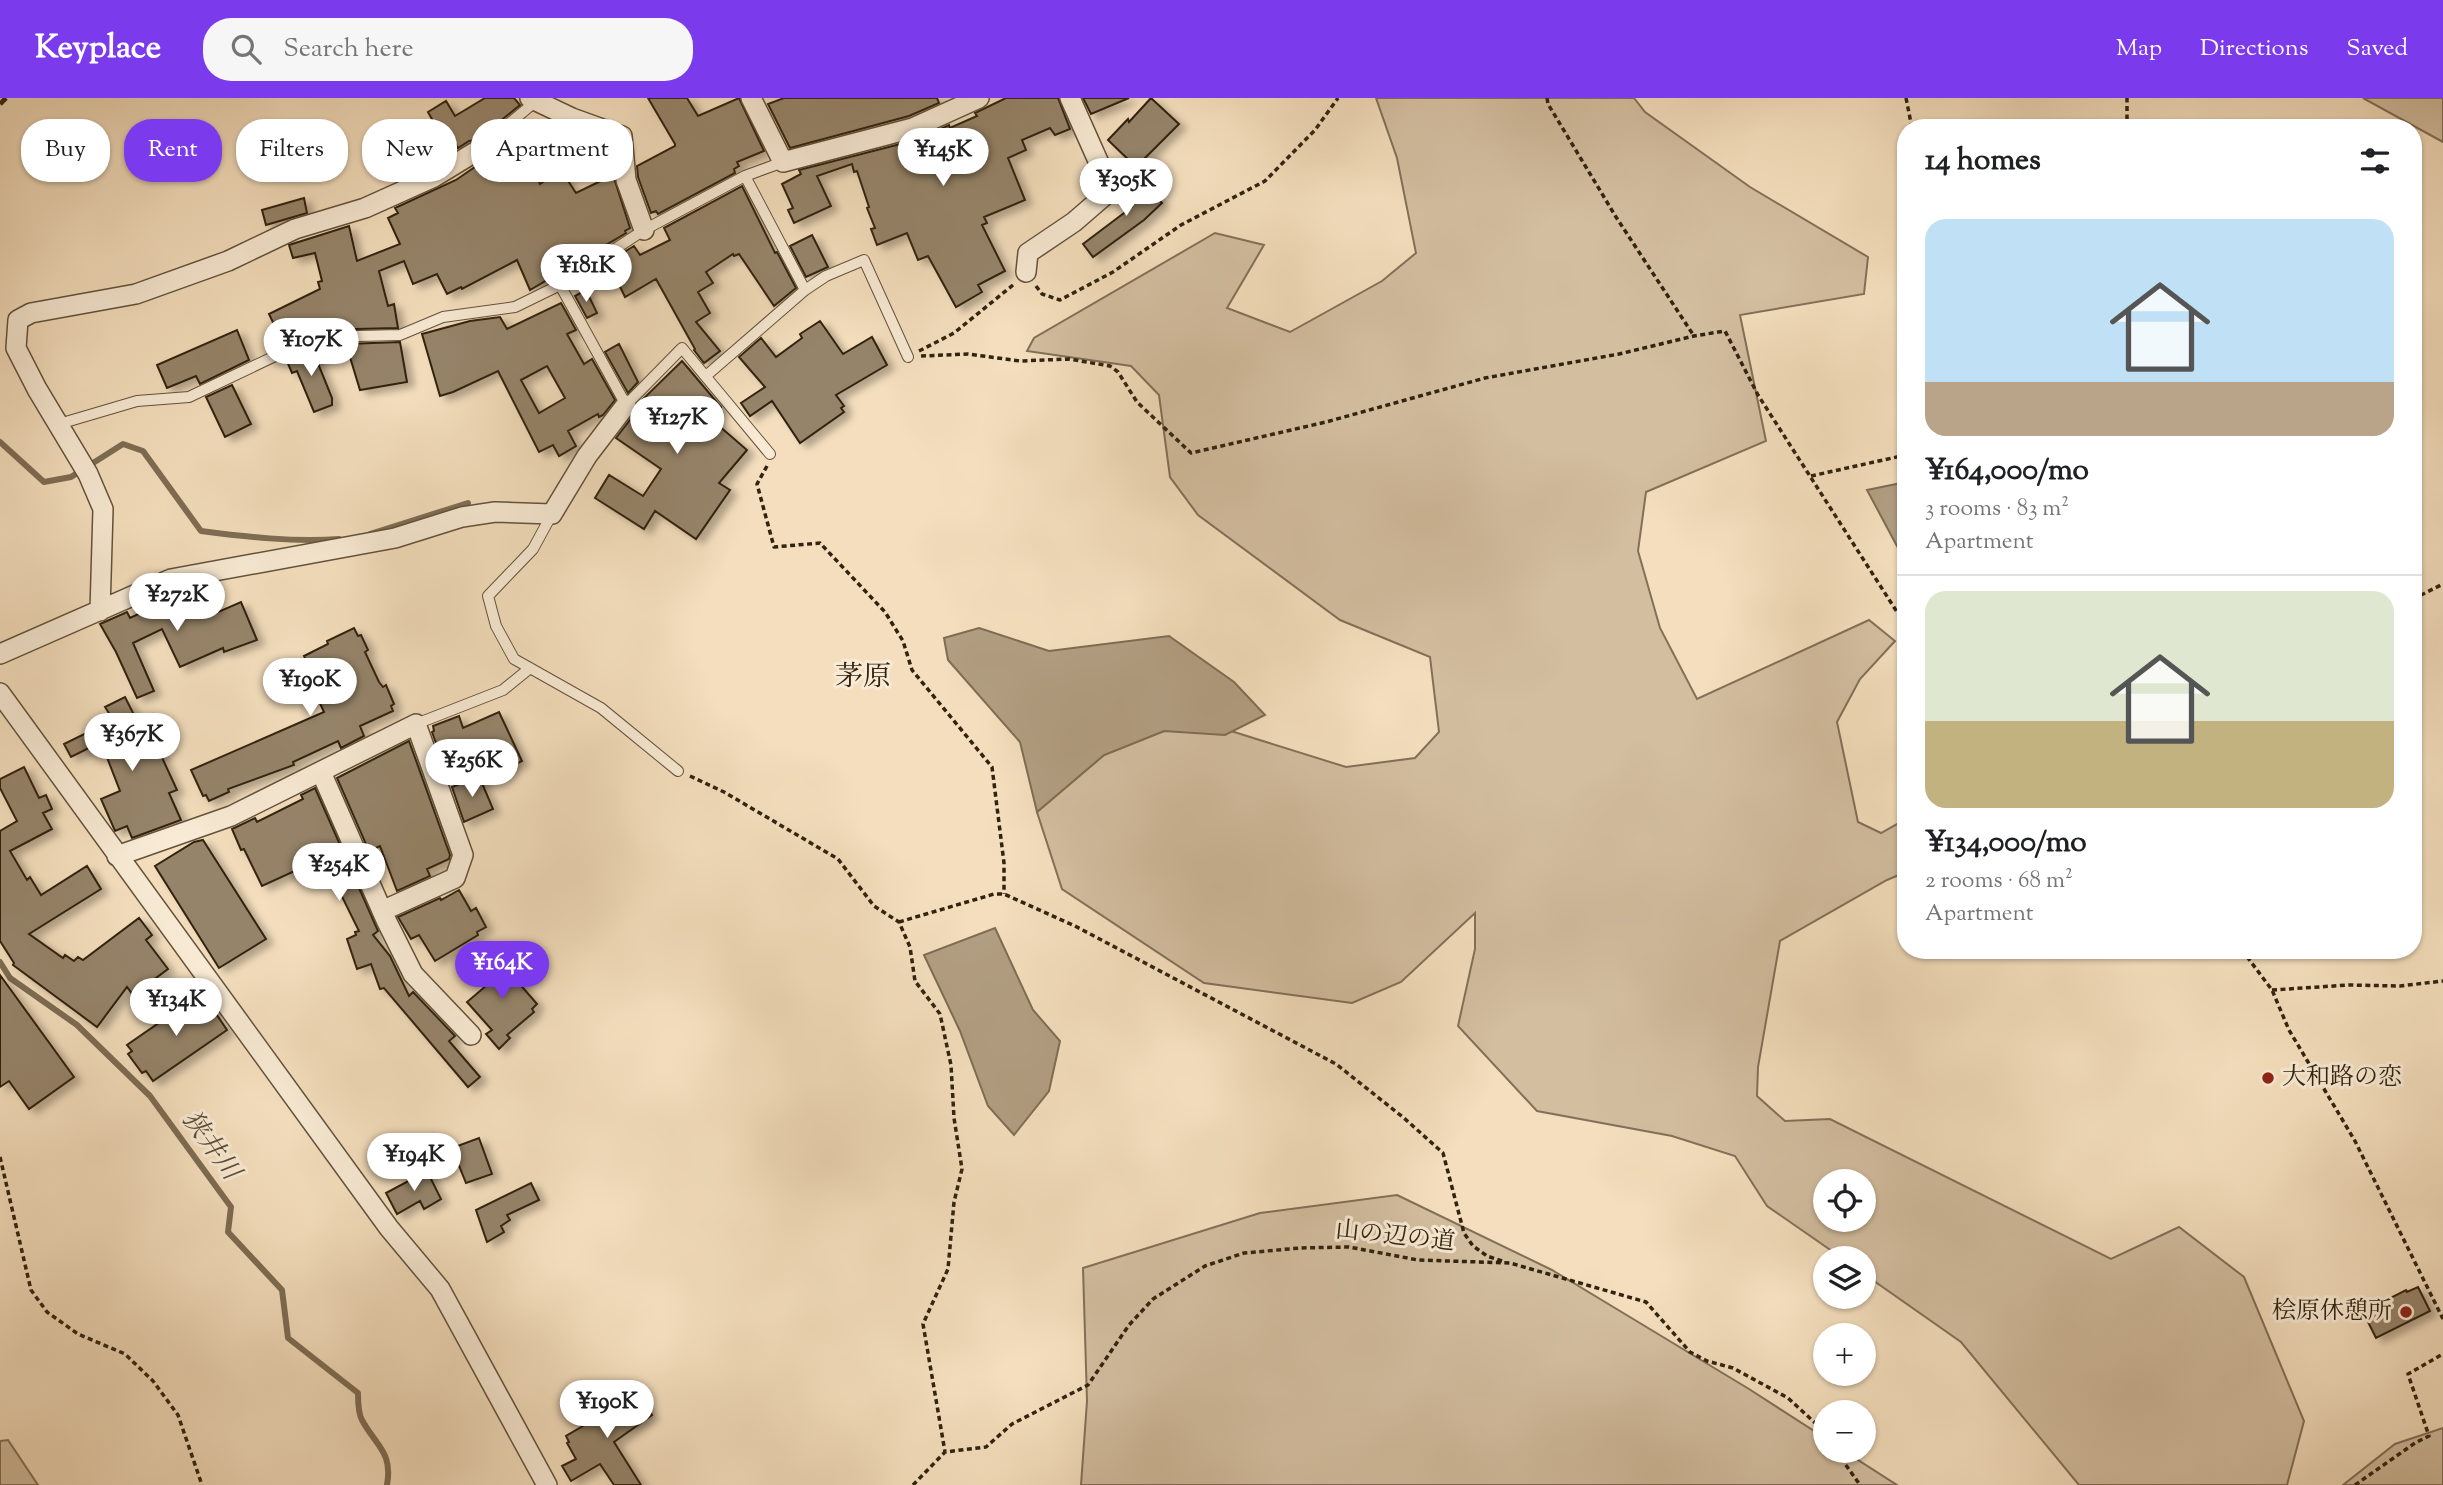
<!DOCTYPE html>
<meta charset="utf-8">
<style>
body{margin:0;font-family:"Sorts Mill Goudy","Noto Serif JP",serif;background:#f6f6f6;color:#202124;height:100vh;display:flex;flex-direction:column;font-size:26px;white-space:nowrap}
*{box-sizing:border-box;margin:0}
p{font-size:23px;color:#757577}
.icon{flex:none;width:38px;height:38px;fill:none;stroke:currentColor;stroke-width:2;stroke-linecap:round;stroke-linejoin:round}
.map{position:relative;flex:1;overflow:hidden}
.drawer{position:absolute;left:1897px;top:21px;width:525px;height:840px;display:flex;flex-direction:column;background:#fff;border-radius:28px;box-shadow:0 2px 5px #0004}
.drawer>*{flex:none}
.top-card{position:absolute;left:21px;top:21px;width:665px;height:63px;display:flex;gap:14px}
.tools{position:absolute;left:1813px;top:1071px;display:grid;gap:14px}
.tools a{display:grid;place-items:center;width:63px;height:63px;border-radius:50%;background:#fff;box-shadow:0 2px 5px #0004;font-size:35px}
.price{position:absolute;translate:-50% -60px;padding:0 16px;border-radius:24px;background:#fff;color:#222;font-size:23px;line-height:46px;filter:drop-shadow(0 2px 4px #0008)}
.price::after{content:'';position:absolute;left:50%;top:42px;width:21px;height:16px;margin-left:-10px;background:inherit;clip-path:polygon(0 0,100% 0,50% 100%)}
.price.current{background:#7c3aed;color:#fff}
ul{padding:0;list-style:none}
li{display:grid;align-content:center;gap:14px;height:371px;padding:0 28px}
li+li{border-top:2px solid #e0e0e0}
li span{display:grid;place-items:center;height:217px;border-radius:21px;color:#555}
li>.icon{margin-inline-start:auto}
span .icon{width:126px;height:126px;fill:#fffc;stroke-width:1}
li b{font-size:30px}
h2{display:flex;justify-content:space-between;align-items:center;height:84px;padding:0 28px;font-size:30px}
.pill{padding:0 24px;border-radius:28px;background:#fff;box-shadow:0 2px 5px #0004;font-size:24px;line-height:63px}
.pill.current{background:#7c3aed;color:#fff}
header{display:flex;align-items:center;gap:42px;box-sizing:border-box;height:98px;padding:0 35px;background:#7c3aed;color:#fff}
header strong{font-size:33px}
nav{display:flex;gap:38px;margin-inline-start:auto;font-size:24px}
.search{width:490px;height:63px;background:#f6f6f6;display:flex;align-items:center;gap:18px;box-sizing:border-box;padding:0 24px;border-radius:28px;color:#757577;font-size:26px}
.map>svg:first-child{display:block}
</style>
<header>
<strong>Keyplace</strong>
<div class="search"><svg class="icon" aria-label="search" viewBox="0 0 24 24"><circle cx="10" cy="10" r="6"/><path d="M15 15l6 6"/></svg>Search here</div>
<nav><a>Map</a><a>Directions</a><a>Saved</a></nav>
</header>
<div class="map">
<svg width="2443" height="1387" viewBox="0 0 2443 1387">
<defs>
<filter id="shadow"><feDropShadow dx="7" dy="4.5" stdDeviation="3.5" flood-color="#0004"/></filter>
</defs>
<rect width="100%" height="100%" fill="#f4debd"/>
<filter id="stains"><feTurbulence type="fractalNoise" baseFrequency=".00286" numOctaves="4"/><feColorMatrix values="0 0 0 0 .2 0 0 0 0 .09 0 0 0 0 .02 0 0 0 .5 -.17"/></filter>
<radialGradient id="worn" r=".72"><stop offset=".6" stop-color="#630" stop-opacity="0"/><stop offset="1" stop-color="#630" stop-opacity=".3"/></radialGradient>
<!-- green -->
<path fill="#d3bea0" stroke="#827058" stroke-width="2" fill-rule="evenodd" d="M 1376,0 L 1634,0 L 1645,14 L 1750,89 L 1868,159 L 1864,196 L 1740,217 L 1766,343 L 1646,394 L 1638,453 L 1660,530 L 1697,601 L 1869,522 L 1895,543 L 1860,581 L 1837,624 L 1858,724 L 1881,735 L 1906,721 L 1906,774 L 1887,782 L 1780,843 L 1758,969 L 1757,998 L 1785,1023 L 1830,1021 L 2111,1161 L 2179,1129 L 2244,1179 L 2304,1323 L 2287,1387 L 2079,1387 L 1961,1244 L 1864,1176 L 1864,1160 L 1842,1160 L 1767,1108 L 1735,1058 L 1672,1038 L 1537,1013 L 1458,928 L 1475,851 L 1475,815 L 1401,884 L 1352,905 L 1204,885 L 1062,791 L 1037,714 L 1104,657 L 1164,633 L 1231,633 L 1346,669 L 1415,660 L 1439,634 L 1430,559 L 1340,522 L 1198,417 L 1170,379 L 1159,297 L 1131,268 L 1027,253 L 1034,240 L 1215,135 L 1264,147 L 1227,210 L 1290,234 L 1382,183 L 1416,155 L 1397,60 ZM 1825,1083 L 1864,1083 L 1864,1122 L 1825,1122 Z
M 2363,0 L 2443,0 L 2443,44 Z
M 1397,1097 L 1552,1172 L 1749,1291 L 1825,1340 L 1825,1353 L 1844,1353 L 1897,1387 L 1081,1387 L 1087,1303 L 1083,1170 L 1260,1115 Z
M 2443,1330 L 2443,1387 L 2343,1387 L 2395,1346 Z
M 8,1342 L 38,1387 L 0,1387 L 0,1343 Z"/>
<!-- water -->
<path fill="#b29e82" stroke="#7e6d54" stroke-width="2" d="M 1906,384 L 1906,465 L 1867,392 Z
M 979,530 L 1049,553 L 1169,538 L 1234,584 L 1265,617 L 1225,637 L 1164,633 L 1104,657 L 1037,714 L 1020,644 L 948,562 L 944,540 Z
M 995,830 L 1033,912 L 1060,943 L 1049,993 L 1014,1037 L 988,1008 L 960,933 L 924,857 Z"/>
<g fill="none" stroke-linecap="round" stroke-linejoin="round">
<!-- stream -->
<path stroke="#7e6d54" stroke-width="6" d="M 0,344 L 44,384 L 71,379 L 123,346 L 143,353 L 201,433 C 247,439 292,444 339,441
M 370,436 L 468,405
M 0,864 L 10,880 L 77,927 L 150,998 L 231,1109 L 228,1134 L 282,1192 L 288,1240 L 358,1295 C 358,1303 358,1315 362,1322 C 376,1348 393,1354 387,1387"/>
</g>
<!-- building -->
<path fill="#96846a" stroke="#312310" stroke-width="2" fill-rule="evenodd" filter="url(#shadow)" d="M 485,0 L 514,0 L 520,7 L 477,42 L 469,43 L 458,50 L 445,29 L 438,32 L 428,14 L 446,3 L 455,18 Z
M 648,0 L 687,0 L 698,18 L 739,0 L 764,53 L 737,64 L 739,68 L 734,71 L 735,75 L 658,116 L 656,113 L 651,115 L 638,79 L 637,68 L 675,48 L 675,46 Z
M 784,0 L 937,0 L 939,5 L 909,18 L 790,50 L 768,6 Z
M 1006,0 L 1058,0 L 1070,31 L 1055,37 L 1050,30 L 1022,42 L 1026,52 L 1008,60 L 1025,102 L 984,119 L 987,125 L 982,127 L 1005,173 L 978,187 L 982,194 L 956,209 L 928,158 L 918,162 L 907,135 L 877,147 L 871,131 L 875,130 L 867,110 L 869,109 L 857,73 L 854,74 L 852,66 L 817,78 L 831,108 L 794,125 L 788,112 L 793,110 L 782,86 L 801,76 L 799,72 L 916,42 L 949,27 L 950,30 L 977,18 L 975,15 Z
M 1083,0 L 1129,0 L 1091,16 Z
M 1151,0 L 1179,26 L 1136,69 L 1108,42 L 1128,21 L 1129,24 Z
M 508,36 L 522,68 L 530,65 L 540,86 L 561,72 L 576,95 L 609,79 L 610,82 L 614,80 L 630,130 L 625,133 L 626,135 L 530,192 L 517,162 L 462,191 L 461,189 L 447,196 L 437,176 L 413,186 L 404,163 L 379,173 L 388,208 L 394,206 L 398,230 L 314,232 L 280,248 L 277,241 L 280,239 L 269,216 L 320,191 L 318,184 L 322,183 L 315,155 L 293,160 L 289,147 L 349,128 L 357,163 L 400,146 L 388,120 L 398,115 L 395,110 L 456,82 L 482,64 L 487,54 Z
M 1139,81 L 1162,105 L 1144,122 L 1093,159 L 1083,146 L 1132,109 L 1121,98 Z
M 742,88 L 775,155 L 777,154 L 796,190 L 774,208 L 739,156 L 734,158 L 733,156 L 706,174 L 713,185 L 698,194 L 710,215 L 696,224 L 720,253 L 704,265 L 694,252 L 695,251 L 656,181 L 625,199 L 608,164 L 634,148 L 640,157 L 670,142 L 664,130 Z
M 304,100 L 307,115 L 266,127 L 262,112 Z
M 812,137 L 828,169 L 806,179 L 790,148 Z
M 586,192 L 597,215 L 587,220 L 575,198 Z
M 561,205 L 576,232 L 567,236 L 584,266 L 592,261 L 615,302 L 603,317 L 599,319 L 598,316 L 568,333 L 576,348 L 559,358 L 553,347 L 539,354 L 498,273 L 453,294 L 440,298 L 422,236 L 470,223 L 500,219 L 507,231 ZM 547,268 L 565,300 L 539,315 L 521,282 Z
M 820,223 L 843,256 L 872,239 L 887,267 L 836,297 L 844,308 L 841,310 L 844,314 L 800,345 L 772,303 L 750,318 L 741,305 L 765,289 L 739,259 L 761,240 L 776,259 L 802,240 L 800,236 Z
M 237,232 L 249,262 L 200,286 L 196,278 L 167,290 L 157,267 Z
M 400,244 L 407,284 L 360,292 L 346,246 Z
M 619,246 L 638,284 L 628,295 L 605,254 Z
M 313,248 L 319,262 L 317,263 L 332,300 L 332,307 L 314,314 L 297,273 L 292,275 L 286,261 Z
M 682,263 L 721,309 L 711,321 L 747,352 L 719,385 L 730,392 L 696,441 L 655,413 L 644,431 L 595,400 L 609,377 L 643,398 L 661,371 L 616,340 L 636,314 L 638,306 Z
M 232,287 L 251,326 L 225,339 L 206,299 Z
M 197,489 L 209,518 L 241,504 L 257,542 L 224,554 L 223,550 L 180,569 L 162,531 L 133,545 L 154,593 L 137,600 L 116,554 L 100,526 L 127,514 L 130,520 L 158,507 L 155,501 L 175,493 Z
M 354,530 L 358,538 L 361,537 L 368,552 L 365,554 L 379,584 L 383,589 L 386,587 L 394,606 L 391,608 L 393,613 L 360,628 L 364,638 L 341,650 L 338,643 L 293,664 L 294,667 L 228,691 L 229,694 L 209,703 L 206,697 L 203,698 L 191,672 L 324,614 L 304,571 L 309,568 L 304,558 L 328,546 L 327,543 Z
M 125,599 L 147,643 L 153,640 L 177,692 L 169,695 L 181,722 L 132,740 L 127,728 L 115,733 L 101,701 L 120,693 L 101,644 L 71,659 L 64,646 L 109,624 L 108,622 L 112,620 L 105,609 Z
M 499,614 L 522,663 L 500,674 L 485,643 L 441,659 L 432,634 L 434,633 L 433,628 L 459,618 L 463,630 Z
M 409,643 L 450,757 L 449,761 L 427,771 L 430,778 L 397,793 L 380,748 L 369,753 L 337,680 Z
M 24,669 L 39,700 L 46,697 L 52,711 L 43,715 L 52,731 L 10,753 L 27,782 L 30,779 L 41,797 L 87,768 L 101,791 L 29,836 L 63,860 L 65,857 L 74,863 L 78,859 L 83,862 L 139,820 L 152,837 L 146,842 L 168,871 L 133,897 L 127,889 L 97,929 L 13,867 L 14,865 L 0,843 L 0,733 L 17,723 L 0,690 L 0,681 Z
M 479,678 L 493,711 L 464,724 L 452,689 Z
M 315,690 L 378,833 L 373,837 L 390,858 L 409,898 L 413,894 L 455,938 L 449,943 L 480,979 L 468,989 L 384,890 L 380,891 L 371,866 L 357,871 L 347,841 L 356,837 L 355,834 L 359,833 L 323,760 L 262,788 L 244,751 L 241,752 L 232,731 L 255,720 L 257,724 L 303,701 L 301,697 Z
M 203,742 L 266,841 L 219,870 L 155,768 L 194,744 Z
M 459,792 L 471,813 L 476,810 L 486,829 L 477,834 L 478,837 L 435,863 L 419,837 L 411,841 L 398,819 L 440,800 L 441,802 Z
M 504,856 L 517,871 L 511,876 L 537,906 L 532,911 L 534,914 L 507,937 L 510,940 L 499,951 L 486,936 L 492,932 L 467,904 L 487,887 L 479,879 Z
M 0,877 L 74,979 L 29,1011 L 9,983 L 0,989 Z
M 202,895 L 227,932 L 153,983 L 146,973 L 142,975 L 128,956 L 132,953 L 127,947 Z
M 479,1040 L 492,1076 L 466,1085 L 452,1050 Z
M 427,1073 L 441,1101 L 424,1111 L 420,1103 L 397,1116 L 386,1095 Z
M 531,1085 L 539,1102 L 507,1117 L 510,1122 L 501,1128 L 504,1134 L 487,1144 L 476,1112 Z
M 2418,1189 L 2430,1213 L 2376,1240 L 2363,1214 L 2406,1192 L 2407,1194 Z
M 631,1288 L 652,1317 L 614,1344 L 641,1387 L 614,1387 L 600,1366 L 571,1383 L 562,1368 L 576,1361 L 567,1345 L 569,1344 L 566,1338 L 612,1311 L 608,1305 Z"/>
<g fill="none" stroke-linecap="round" stroke-linejoin="round">
<!-- service casing -->
<g stroke="#62523b" stroke-width="12">
<path id="service" d="M 475,54 L 535,4
M 745,78 L 805,192
M 560,187 L 626,307 L 682,250 L 770,356
M 707,277 L 805,192 L 826,178 L 864,162 L 908,259
M 59,326 L 137,303 L 189,299 L 315,239 L 400,237 L 443,219 L 515,209 L 560,187 L 644,132 L 745,78 L 783,64
M 552,416 L 533,451 L 488,498 L 496,528 L 514,561 L 601,610 L 678,673
M 416,626 L 503,592 L 530,570"/>
</g>
<!-- minor casing -->
<g stroke="#62523b" stroke-width="22">
<path id="minor" d="M 530,0 L 572,20 L 622,38 L 626,82 L 644,132
M 751,0 L 783,64 L 913,30 L 979,0
M 1026,174 L 1028,155 L 1074,124 L 1111,92 L 1070,0
M 100,513 L 103,411 L 88,376 L 37,291 L 16,250 L 18,222 L 31,215 L 136,196 L 228,163 L 295,131 L 365,110 L 434,79 L 475,54
M 0,556 L 171,481 L 395,440 L 462,419 L 495,414 L 552,416 L 587,358 L 626,307
M 0,595 L 389,1130 L 440,1191 L 547,1387
M 321,674 L 386,822 L 413,876 L 471,937
M 117,758 L 231,718 L 416,626 L 463,757 L 455,780 L 382,813"/>
</g>
<!-- path -->
<path stroke="#312310" stroke-width="3.5" stroke-dasharray="5 3.5" stroke-linecap="butt" d="M 1547,0 L 1548,6 L 1616,119 L 1694,238
M 1906,0 L 1912,30
M 2127,30 L 2127,0
M 1036,188 L 1042,196 L 1060,202 L 1113,174 L 1181,127 L 1265,83 L 1315,32 L 1338,0
M 919,253 L 954,235 L 1013,187
M 921,258 L 968,256 L 1020,263 L 1069,261 L 1110,268 L 1118,274 L 1137,304 L 1191,355 L 1326,324 L 1485,280 L 1619,256 L 1694,238 L 1725,233 L 1758,297 L 1906,528
M 767,368 L 757,386 L 774,449 L 820,445 L 885,514 L 903,543 L 912,572 L 992,669 L 1004,765 L 1004,796
M 1811,378 L 1906,357
M 2413,501 L 2443,486
M 690,678 L 724,694 L 838,761 L 874,808 L 899,824 L 910,849 L 915,883 L 940,916 L 951,967 L 954,1020 L 962,1071 L 954,1104 L 948,1171 L 923,1226 L 945,1354
M 899,824 L 994,796 L 1004,796 L 1075,828 L 1336,966 L 1404,1020 L 1443,1055 L 1464,1135 L 1473,1148 L 1487,1158 L 1502,1163
M 2242,852 L 2272,892 L 2289,932 L 2355,1043 L 2443,1221
M 2272,892 L 2349,887 L 2400,888 L 2443,883
M 0,1059 L 31,1192 L 47,1214 L 78,1236 L 125,1256 L 153,1283 L 178,1317 L 202,1387
M 1836,1353 L 1860,1387
M 913,1387 L 945,1354 L 986,1349 L 1012,1326 L 1088,1287 L 1129,1227 L 1153,1201 L 1205,1168 L 1244,1155 L 1300,1150 L 1349,1149 L 1418,1162 L 1510,1165 L 1646,1204 L 1690,1254 L 1707,1263 L 1733,1270 L 1788,1300 L 1825,1334
M 2355,1387 L 2415,1345 L 2429,1338 L 2408,1276 L 2443,1256"/>
<!-- service -->
<use href="#service" stroke="#f8ead4" stroke-width="10"/>
<!-- minor -->
<use href="#minor" stroke="#f8ead4" stroke-width="19"/>
<!-- rail -->
<path stroke="#312310" stroke-width="5" stroke-dasharray="12 12" stroke-linecap="butt" d="M 0,6 L 6,0"/>
</g>
<!-- markers -->
<g fill="#8f2418" stroke="#f8ead4" stroke-width="2.5">
<circle cx="2268" cy="980" r="7"/>
<circle cx="2406" cy="1214" r="7"/>
</g>
<g text-anchor="middle" dominant-baseline="central" stroke-width="6" stroke-linejoin="round" paint-order="stroke">
<!-- poi labels -->
<g font-size="24" fill="#312310" stroke="#f8ead4" text-anchor="start">
<text x="2282" y="980">大和路の恋</text>
<text x="2392" y="1214" text-anchor="end">桧原休憩所</text>
</g>
<!-- street labels -->
<g font-size="24" fill="#312310" stroke="#f8ead4">
<text transform="translate(1395 1139) rotate(6)">山の辺の道</text>
</g>
<!-- water labels -->
<g font-size="26" font-style="italic" fill="#5e4e38" stroke="#f8ead4">
<text transform="translate(210 1048) rotate(54)">狭井川</text>
</g>
<!-- quarter labels -->
<g font-size="28" fill="#312310" stroke="#f8ead4">
<text x="863" y="580">茅原</text>
</g>
</g>
<rect width="100%" height="100%" filter="url(#stains)"/>
<rect width="100%" height="100%" fill="url(#worn)"/>
</svg>
<div class="tools">
<a><svg class="icon" aria-label="locate" viewBox="0 0 24 24"><circle cx="12" cy="12" r="6"/><path d="M12 2v4M12 18v4M2 12h4M18 12h4"/></svg></a>
<a><svg class="icon" aria-label="layers" viewBox="0 0 24 24"><path d="M12 4l9 5-9 5-9-5zM3 14l9 5 9-5"/></svg></a>
<a>+</a>
<a>−</a>
</div>
<b class="price" style="left:943px;top:90px">¥145K</b>
<b class="price" style="left:1126px;top:120px">¥305K</b>
<b class="price" style="left:586px;top:206px">¥181K</b>
<b class="price" style="left:311px;top:280px">¥107K</b>
<b class="price" style="left:677px;top:358px">¥127K</b>
<b class="price" style="left:177px;top:535px">¥272K</b>
<b class="price" style="left:310px;top:620px">¥190K</b>
<b class="price" style="left:132px;top:675px">¥367K</b>
<b class="price" style="left:472px;top:701px">¥256K</b>
<b class="price" style="left:339px;top:805px">¥254K</b>
<b class="price current" style="left:502px;top:903px">¥164K</b>
<b class="price" style="left:176px;top:940px">¥134K</b>
<b class="price" style="left:414px;top:1095px">¥194K</b>
<b class="price" style="left:607px;top:1342px">¥190K</b>
<div class="top-card">
<a class="pill">Buy</a>
<a class="pill current">Rent</a>
<a class="pill">Filters</a>
<a class="pill">New</a>
<a class="pill">Apartment</a>
</div>
<section class="drawer">
<h2>14 homes<svg class="icon" aria-label="filters" viewBox="0 0 24 24"><path d="M4 7h16M4 17h16"/><circle cx="9" cy="7" r="2"/><circle cx="15" cy="17" r="2"/></svg></h2>
<ul>
<li><span style="background:linear-gradient(#bfe0f5 75%,#b9a48a 0)"><svg class="icon" aria-label="home" viewBox="0 0 24 24"><path d="M3 11l9-7 9 7M6 9v11h12V9"/></svg></span><div><b>¥164,000/mo</b><p>3 rooms · 83 m²</p><p>Apartment</p></div></li>
<li><span style="background:linear-gradient(#dfe7d0 60%,#c2b280 0)"><svg class="icon" aria-label="home" viewBox="0 0 24 24"><path d="M3 11l9-7 9 7M6 9v11h12V9"/></svg></span><div><b>¥134,000/mo</b><p>2 rooms · 68 m²</p><p>Apartment</p></div></li>
</ul>
</section>
</div>
